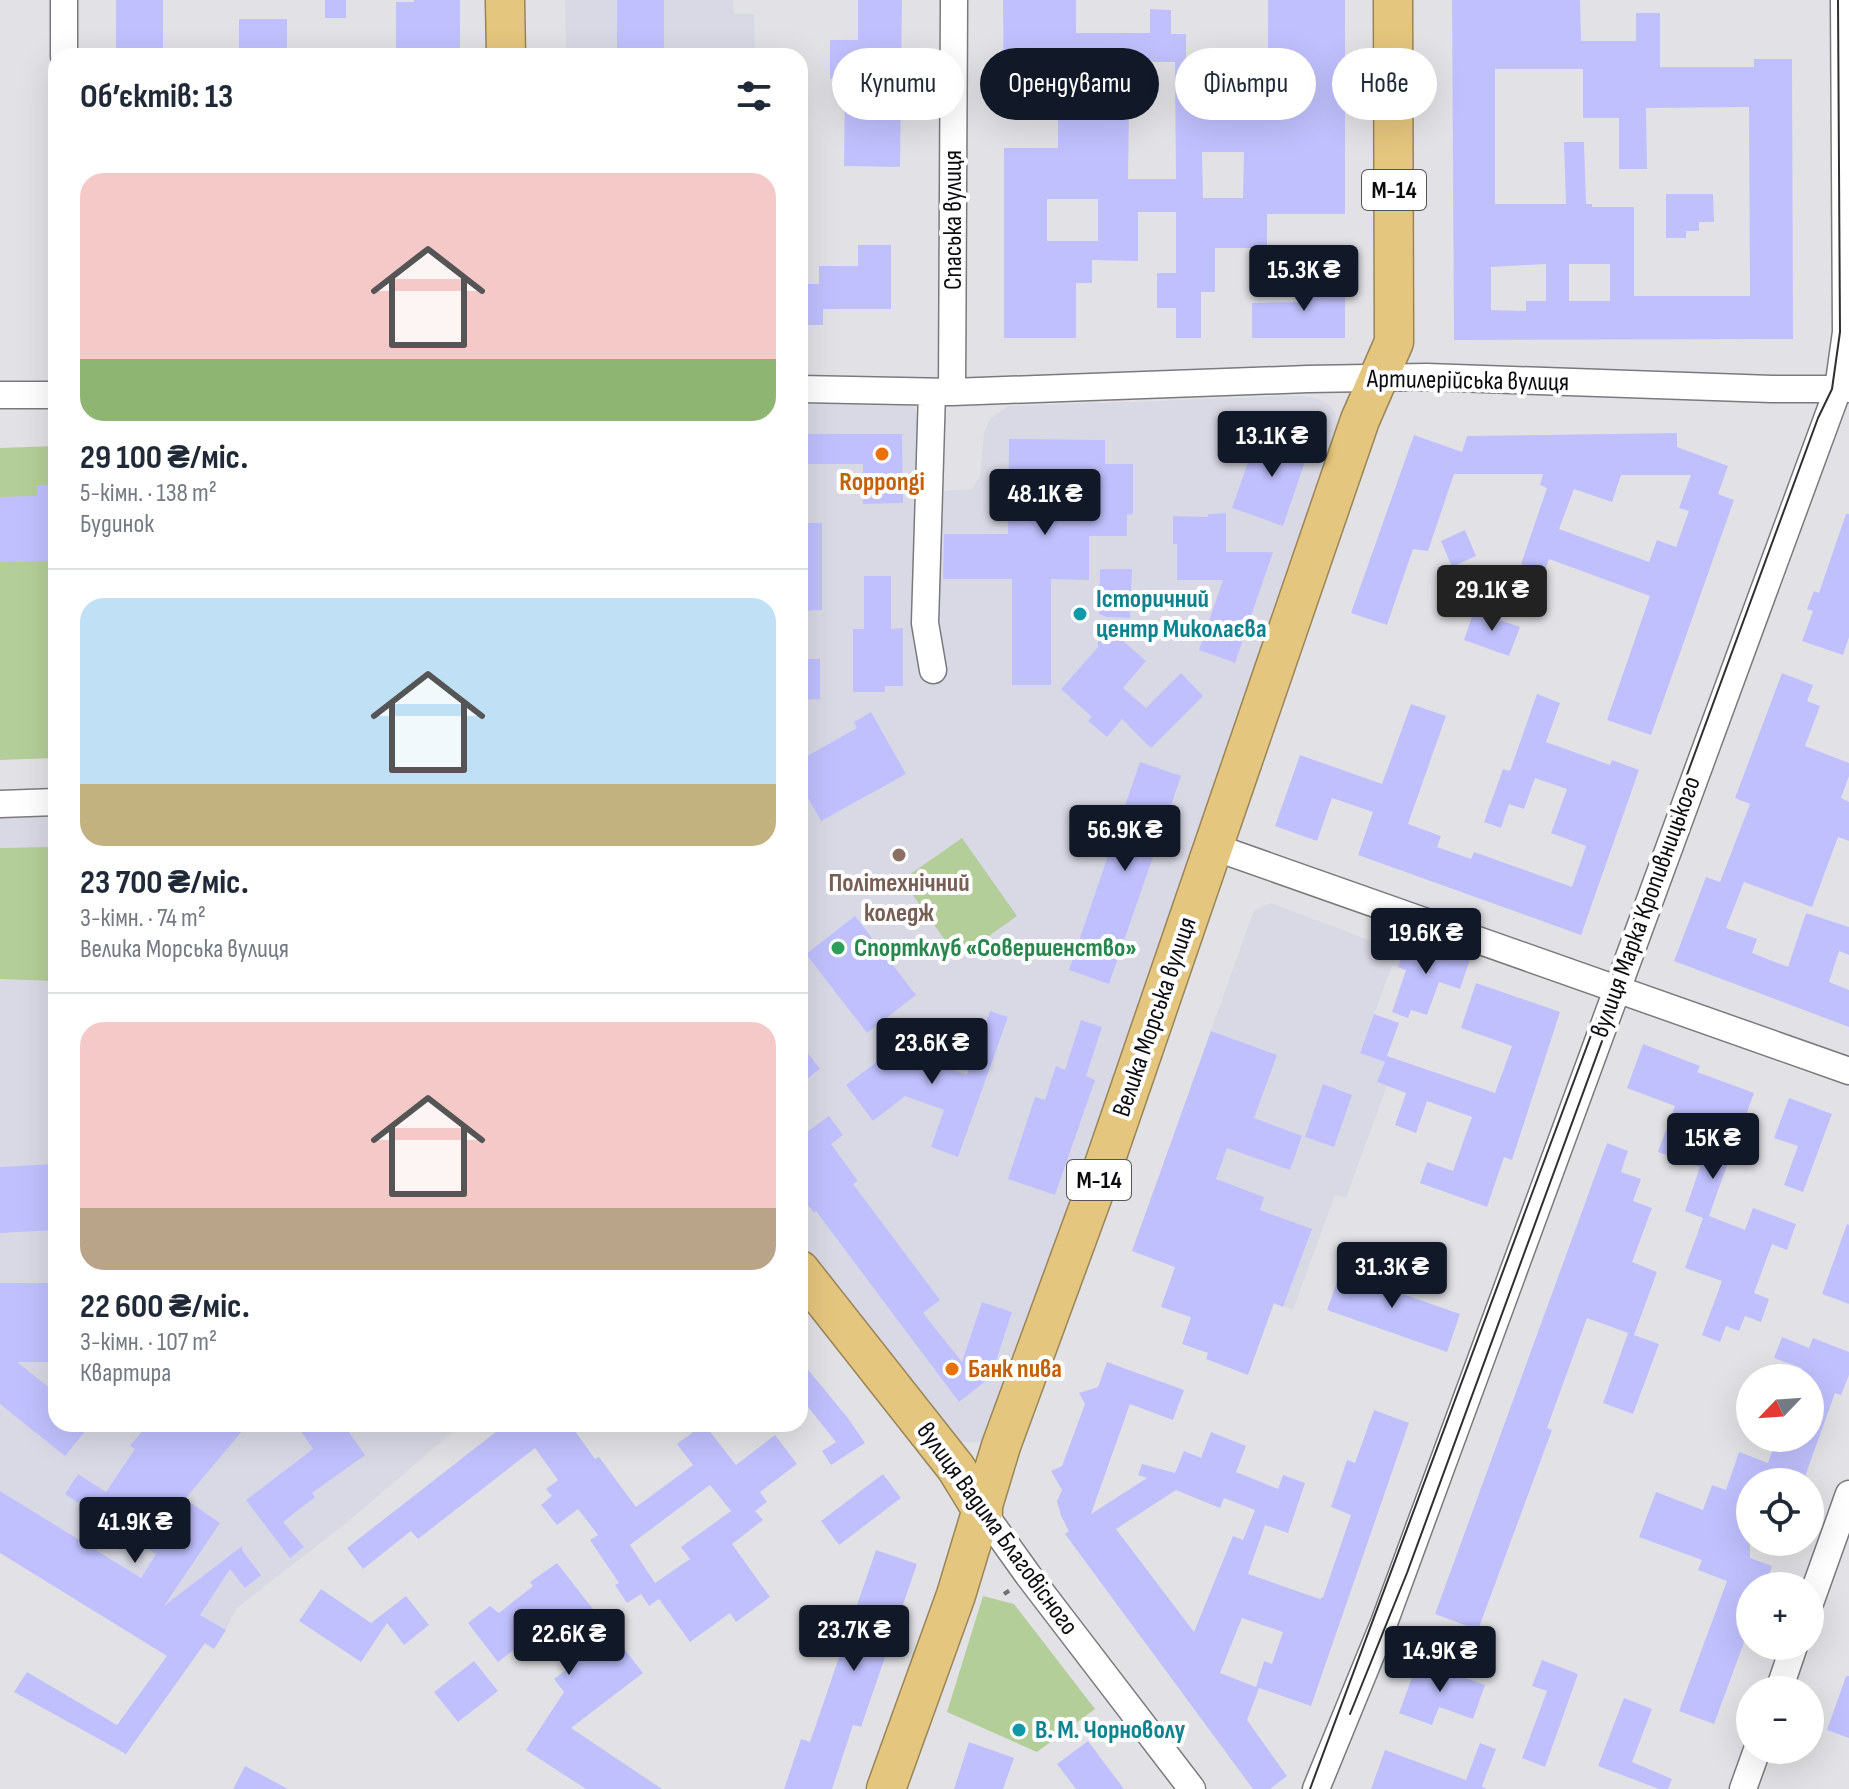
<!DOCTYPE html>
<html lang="uk">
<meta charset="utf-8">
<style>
body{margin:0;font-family:"Sofia Sans Condensed",sans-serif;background:#f2f2f3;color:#1f2937;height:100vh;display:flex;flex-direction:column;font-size:30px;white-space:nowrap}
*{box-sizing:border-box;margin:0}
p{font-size:26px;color:#747a83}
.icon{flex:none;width:44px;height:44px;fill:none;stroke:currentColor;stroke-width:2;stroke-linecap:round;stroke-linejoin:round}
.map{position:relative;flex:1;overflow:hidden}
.side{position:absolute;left:48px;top:48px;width:760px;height:1384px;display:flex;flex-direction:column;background:#fff;border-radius:24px;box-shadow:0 8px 32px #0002}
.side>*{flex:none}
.top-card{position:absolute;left:832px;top:48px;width:760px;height:72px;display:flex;gap:16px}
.needle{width:52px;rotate:245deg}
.controls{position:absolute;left:1736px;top:1364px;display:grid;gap:16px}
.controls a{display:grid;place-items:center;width:88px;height:88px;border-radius:50%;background:#fff;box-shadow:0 8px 32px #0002;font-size:40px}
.price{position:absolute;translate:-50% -68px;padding:0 18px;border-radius:8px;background:#111827;color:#fff;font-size:26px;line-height:52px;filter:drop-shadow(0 2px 4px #0008)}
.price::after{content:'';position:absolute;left:50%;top:48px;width:24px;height:18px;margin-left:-12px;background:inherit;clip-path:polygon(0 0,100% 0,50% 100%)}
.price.selected{background:#222;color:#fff}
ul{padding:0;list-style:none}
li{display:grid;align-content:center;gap:16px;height:424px;padding:0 32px}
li+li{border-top:2px solid #e0e1e3}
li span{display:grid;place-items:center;height:248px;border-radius:24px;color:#555}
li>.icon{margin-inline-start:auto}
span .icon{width:144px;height:144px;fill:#fffc;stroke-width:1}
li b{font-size:34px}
h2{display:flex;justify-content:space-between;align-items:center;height:96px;padding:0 32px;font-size:34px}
.tag{padding:0 28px;border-radius:36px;background:#fff;box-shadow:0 8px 32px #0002;font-size:28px;line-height:72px}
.tag.selected{background:#111827;color:#fff}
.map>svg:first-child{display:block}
</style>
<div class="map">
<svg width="1849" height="1789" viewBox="0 0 1849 1789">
<rect width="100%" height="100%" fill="#e2e2e6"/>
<!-- built -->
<path fill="#d9d9e5" d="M 565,0 L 733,0 L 734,14 L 754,14 L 755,56 L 566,56 Z
M 1295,396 L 1314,397 L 1330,405 L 1336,415 L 1339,433 L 1333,453 L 993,1420 L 986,1436 L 981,1442 L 956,1442 L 941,1431 L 800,1245 L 800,404 L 913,406 L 921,421 L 938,495 L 944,491 L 972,489 L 980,476 L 984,432 L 990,419 L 1008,406 Z
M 56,808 L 56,1424 L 462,1424 L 344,1525 L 237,1608 L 214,1650 L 0,1517 L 0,810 Z
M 1271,903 L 1403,953 L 1398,967 L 1392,966 L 1360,1052 L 1385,1062 L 1377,1082 L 1387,1086 L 1346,1198 L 1335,1195 L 1293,1310 L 1132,1251 L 1254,910 Z"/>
<!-- green -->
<path fill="#b4ce99" d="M 56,446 L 56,758 L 0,760 L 0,448 Z
M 962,838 L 1017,916 L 958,958 L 902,880 Z
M 56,847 L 56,981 L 0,979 L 0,848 Z
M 983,1596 L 1014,1604 L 1095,1709 L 1037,1752 L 947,1712 Z"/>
<!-- building -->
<path fill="#c0c0fe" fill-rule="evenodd" d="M 116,0 L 163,0 L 163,56 L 116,56 Z
M 325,0 L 346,0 L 346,18 L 325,18 Z
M 414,0 L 460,0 L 460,56 L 396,56 L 396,2 L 414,2 Z
M 617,0 L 664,0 L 664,56 L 617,56 Z
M 858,0 L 902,0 L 900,167 L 844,166 L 845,79 L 830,79 L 830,40 L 858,40 Z
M 1003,0 L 1076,0 L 1076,33 L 1150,33 L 1150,9 L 1171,10 L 1171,34 L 1186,34 L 1186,61 L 1268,61 L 1268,0 L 1345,0 L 1345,214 L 1267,214 L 1267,248 L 1215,248 L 1215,292 L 1201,292 L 1201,338 L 1176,338 L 1176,308 L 1157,308 L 1157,273 L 1176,273 L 1176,212 L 1138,212 L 1138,261 L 1092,260 L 1092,283 L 1076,283 L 1076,338 L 1004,338 L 1004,148 L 1058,148 L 1058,103 L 1004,103 ZM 1114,62 L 1175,62 L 1176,179 L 1128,179 L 1129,108 L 1114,108 ZM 1202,152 L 1244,152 L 1243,198 L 1203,198 ZM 1047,199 L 1098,199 L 1098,241 L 1047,241 Z
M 1452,0 L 1580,0 L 1581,41 L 1636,41 L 1636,13 L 1660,13 L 1660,67 L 1754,67 L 1754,59 L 1792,59 L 1793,339 L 1454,340 ZM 1495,69 L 1583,69 L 1583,118 L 1619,118 L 1619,169 L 1647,169 L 1646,108 L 1749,107 L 1750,296 L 1634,296 L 1634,207 L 1592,207 L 1592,204 L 1586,204 L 1584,142 L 1564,142 L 1566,204 L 1495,204 ZM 1546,264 L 1546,301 L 1526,301 L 1526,311 L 1491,310 L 1491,267 ZM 1569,264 L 1610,264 L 1610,301 L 1569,301 Z
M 239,19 L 287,19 L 287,56 L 239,56 Z
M 1666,194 L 1713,194 L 1714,222 L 1699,222 L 1699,231 L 1686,231 L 1686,238 L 1666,238 Z
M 858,245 L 891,245 L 891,309 L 823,309 L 823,325 L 800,325 L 800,284 L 819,284 L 819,266 L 858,266 Z
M 1297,279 L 1345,279 L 1345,338 L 1252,338 L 1252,303 L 1298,302 Z
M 1677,433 L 1677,447 L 1728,466 L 1718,494 L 1734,500 L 1651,735 L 1607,720 L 1650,596 L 1549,559 L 1544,572 L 1521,564 L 1547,488 L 1540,485 L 1543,474 L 1454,474 L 1428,551 L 1413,549 L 1387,625 L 1351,613 L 1414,435 L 1462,452 L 1467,436 ZM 1621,475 L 1691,475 L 1679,508 L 1689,511 L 1676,547 L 1657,540 L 1649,562 L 1559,529 L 1574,489 L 1612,502 Z
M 800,434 L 902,434 L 903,503 L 863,504 L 863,464 L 800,464 Z
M 1009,439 L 1105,440 L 1105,464 L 1133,464 L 1133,514 L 1127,515 L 1127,536 L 1089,536 L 1089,580 L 1051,579 L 1051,685 L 1012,685 L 1012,579 L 943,579 L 944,534 L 1008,534 Z
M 1256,440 L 1312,441 L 1283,526 L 1232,508 Z
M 37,485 L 56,485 L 56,561 L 0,562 L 0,497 L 37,496 Z
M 1226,513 L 1226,552 L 1273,552 L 1235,663 L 1199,650 L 1223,580 L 1177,580 L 1177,544 L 1173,544 L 1173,516 L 1208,517 L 1208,514 Z
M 1846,514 L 1849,514 L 1849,637 L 1843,655 L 1802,641 L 1813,611 L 1807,609 L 1814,591 L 1819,593 Z
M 800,523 L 822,523 L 822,610 L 800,611 Z
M 1465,530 L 1476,556 L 1452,567 L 1441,541 Z
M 1100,569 L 1132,569 L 1130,618 L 1107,617 L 1099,614 Z
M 864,576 L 891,576 L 891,629 L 903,628 L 903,686 L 885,686 L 885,692 L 853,692 L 853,629 L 864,629 Z
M 1474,611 L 1520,627 L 1509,656 L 1464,640 Z
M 1098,619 L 1146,661 L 1123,688 L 1146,708 L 1181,673 L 1203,696 L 1151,748 L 1122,719 L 1107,737 L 1088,721 L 1092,717 L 1061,689 L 1098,647 Z
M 800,659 L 820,659 L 820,699 L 800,700 Z
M 1782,673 L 1813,685 L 1807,701 L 1820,706 L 1805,746 L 1849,763 L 1849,776 L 1841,798 L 1849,802 L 1849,841 L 1838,837 L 1812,907 L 1744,882 L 1726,928 L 1757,939 L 1752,953 L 1788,967 L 1806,913 L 1849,927 L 1849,955 L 1839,951 L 1829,982 L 1849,990 L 1849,1027 L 1674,961 L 1706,877 L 1720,882 L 1750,804 L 1735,798 Z
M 1537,694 L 1560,703 L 1546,742 L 1610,765 L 1612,760 L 1639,770 L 1581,935 L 1358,855 L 1373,812 L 1332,798 L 1317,841 L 1275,826 L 1300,755 L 1382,784 L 1411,704 L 1446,716 L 1408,824 L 1441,836 L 1437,847 L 1471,859 L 1474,852 L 1572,887 L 1586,846 L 1551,833 L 1567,789 L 1535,778 L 1524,809 L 1509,804 L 1501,828 L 1484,822 L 1503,769 L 1510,771 Z
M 871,712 L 906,774 L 821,821 L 800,784 L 800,760 L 857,728 L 854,722 Z
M 1140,762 L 1181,776 L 1109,984 L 1069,970 Z
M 855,916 L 916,995 L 867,1033 L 806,954 Z
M 1408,938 L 1470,959 L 1460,989 L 1439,982 L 1427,1015 L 1411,1010 L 1408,1018 L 1392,1012 L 1406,970 L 1398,967 Z
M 1476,983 L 1560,1012 L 1512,1160 L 1504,1157 L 1487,1207 L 1420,1183 L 1427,1162 L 1453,1171 L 1472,1117 L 1427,1101 L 1416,1133 L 1395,1125 L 1406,1093 L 1377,1082 L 1385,1062 L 1360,1053 L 1374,1014 L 1399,1023 L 1387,1056 L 1495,1093 L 1512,1046 L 1461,1028 Z
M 990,1011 L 1008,1017 L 958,1157 L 931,1147 L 944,1110 L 905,1096 L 873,1121 L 846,1085 L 894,1049 L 967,1075 Z
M 1081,1020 L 1102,1027 L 1086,1076 L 1095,1080 L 1055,1195 L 1008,1179 L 1035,1097 L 1045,1100 L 1056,1066 L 1065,1070 Z
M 1211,1031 L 1277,1055 L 1254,1118 L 1302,1136 L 1290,1170 L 1227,1148 L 1216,1179 L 1264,1197 L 1260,1210 L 1312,1229 L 1283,1307 L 1274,1303 L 1248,1375 L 1206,1359 L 1208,1353 L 1182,1344 L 1191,1317 L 1161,1307 L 1175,1267 L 1132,1251 Z
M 800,1043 L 820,1069 L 800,1084 Z
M 1643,1044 L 1700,1066 L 1697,1072 L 1754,1093 L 1743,1123 L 1758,1129 L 1750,1151 L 1734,1145 L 1709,1216 L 1745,1230 L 1753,1208 L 1796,1224 L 1787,1250 L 1772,1244 L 1754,1293 L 1769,1299 L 1761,1322 L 1745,1316 L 1739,1331 L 1726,1326 L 1720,1342 L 1702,1335 L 1722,1281 L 1685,1268 L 1703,1218 L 1685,1211 L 1700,1167 L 1658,1152 L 1675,1106 L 1627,1088 Z
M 1323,1084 L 1352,1095 L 1334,1147 L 1305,1137 Z
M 1789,1098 L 1832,1114 L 1803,1192 L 1784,1185 L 1798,1146 L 1774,1138 Z
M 829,1116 L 843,1135 L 831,1144 L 858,1181 L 853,1184 L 940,1300 L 923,1313 L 962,1362 L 982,1302 L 1012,1312 L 991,1377 L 959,1402 L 816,1211 L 814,1213 L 800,1194 L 800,1137 Z
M 1607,1143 L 1628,1151 L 1621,1172 L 1641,1179 L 1633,1201 L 1652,1208 L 1632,1262 L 1657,1272 L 1634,1335 L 1659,1344 L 1633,1414 L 1603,1403 L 1628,1333 L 1587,1318 L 1547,1428 L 1552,1430 L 1478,1630 L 1435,1614 Z
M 56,1164 L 56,1230 L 0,1233 L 0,1167 Z
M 1847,1224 L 1849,1225 L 1849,1304 L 1822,1294 Z
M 1351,1264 L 1387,1276 L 1383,1287 L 1460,1314 L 1447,1352 L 1327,1310 L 1337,1282 L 1344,1285 Z
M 0,1283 L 56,1283 L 56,1362 L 17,1362 L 56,1393 L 56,1424 L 91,1424 L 65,1456 L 0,1404 Z
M 1782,1337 L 1809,1348 L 1813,1338 L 1849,1352 L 1849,1375 L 1841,1395 L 1835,1393 L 1803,1482 L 1750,1482 L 1750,1558 L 1772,1566 L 1765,1586 L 1750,1586 L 1750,1626 L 1714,1724 L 1679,1711 L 1727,1581 L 1698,1570 L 1702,1560 L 1639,1537 L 1656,1492 L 1703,1510 L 1712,1485 L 1726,1490 L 1739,1452 L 1768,1463 L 1777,1438 L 1810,1438 L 1810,1378 L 1798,1378 L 1802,1368 L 1774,1358 Z
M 800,1360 L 848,1418 L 865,1443 L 831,1465 L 822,1451 L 836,1442 L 800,1397 Z
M 1107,1362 L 1184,1390 L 1173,1420 L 1130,1404 L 1091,1514 L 1147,1478 L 1138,1475 L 1142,1464 L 1175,1473 L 1184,1451 L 1201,1458 L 1211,1432 L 1246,1446 L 1236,1472 L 1278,1489 L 1283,1475 L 1305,1483 L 1288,1533 L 1265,1525 L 1248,1574 L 1320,1599 L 1323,1597 L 1351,1515 L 1331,1507 L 1347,1460 L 1355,1463 L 1374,1410 L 1409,1423 L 1311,1706 L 1259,1688 L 1247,1720 L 1287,1776 L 1270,1789 L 1253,1789 L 1065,1534 L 1069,1531 L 1061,1516 L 1057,1501 L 1062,1490 L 1051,1471 L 1062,1466 L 1085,1404 L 1079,1393 L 1098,1387 ZM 1176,1490 L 1220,1508 L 1224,1498 L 1255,1510 L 1243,1540 L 1233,1536 L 1194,1632 L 1116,1529 ZM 1242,1618 L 1283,1632 L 1272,1664 L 1264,1661 L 1256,1687 L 1220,1673 Z
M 148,1424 L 248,1424 L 185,1499 L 220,1523 L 164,1606 L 242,1546 L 242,1550 L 261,1575 L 245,1588 L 230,1569 L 200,1615 L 226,1630 L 214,1649 L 205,1643 L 126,1754 L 14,1692 L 27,1672 L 117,1725 L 167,1656 L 0,1553 L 0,1491 L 141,1578 L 156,1554 L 65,1494 L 78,1474 L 106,1492 L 135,1449 L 130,1446 Z
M 296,1424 L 343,1424 L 365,1455 L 312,1493 L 315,1497 L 283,1522 L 304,1547 L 290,1558 L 246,1500 L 313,1449 Z
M 506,1424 L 511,1431 L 520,1424 L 570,1424 L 595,1459 L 599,1457 L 636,1507 L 693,1465 L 677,1444 L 704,1424 L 736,1465 L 775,1435 L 797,1464 L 760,1492 L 767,1502 L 755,1511 L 763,1520 L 732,1544 L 770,1597 L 736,1622 L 730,1613 L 690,1642 L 659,1599 L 649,1606 L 641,1594 L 627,1603 L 615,1585 L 619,1583 L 590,1540 L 598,1535 L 578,1509 L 557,1525 L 541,1505 L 552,1496 L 546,1489 L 558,1480 L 535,1448 L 418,1539 L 411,1531 L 363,1569 L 347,1548 ZM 710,1485 L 731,1511 L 681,1547 L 690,1559 L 655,1583 L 630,1545 Z
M 883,1474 L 901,1498 L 839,1545 L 821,1521 Z
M 876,1550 L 917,1564 L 861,1727 L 853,1725 L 832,1789 L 784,1789 L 801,1739 L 810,1742 Z
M 557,1563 L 643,1673 L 571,1728 L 662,1789 L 586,1789 L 526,1750 L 564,1692 L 554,1679 L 587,1654 L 557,1616 L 498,1662 L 468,1623 L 490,1606 L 499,1613 L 533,1586 L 530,1582 Z
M 321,1589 L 371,1623 L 406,1596 L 429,1625 L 404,1645 L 387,1623 L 361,1662 L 299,1621 Z
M 1542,1660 L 1578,1674 L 1545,1767 L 1522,1758 L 1547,1691 L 1532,1686 Z
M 474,1661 L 498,1691 L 458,1722 L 434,1692 Z
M 1418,1661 L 1485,1685 L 1473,1719 L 1439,1707 L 1432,1725 L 1399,1713 Z
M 1846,1676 L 1849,1676 L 1849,1738 L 1827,1730 Z
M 1624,1698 L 1652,1709 L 1632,1762 L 1672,1779 L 1668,1789 L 1659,1789 L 1598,1766 Z
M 1088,1741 L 1124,1789 L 1076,1789 L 1057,1764 Z
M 969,1742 L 1014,1758 L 1003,1789 L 954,1789 Z
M 1480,1743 L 1496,1749 L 1482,1786 L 1486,1789 L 1371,1789 L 1385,1750 L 1466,1780 Z
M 245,1766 L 288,1789 L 233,1789 Z"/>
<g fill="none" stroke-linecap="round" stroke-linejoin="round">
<!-- minor casing -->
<g stroke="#7a7a7e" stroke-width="29">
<path id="minor" d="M 64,0 L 64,56
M 800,389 L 952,392 L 1308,379 L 1427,377 L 1772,389 L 1849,389
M 932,392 L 925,623 L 933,670
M 952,392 L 954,0
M 0,395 L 56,395
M 0,804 L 56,802
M 1214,847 L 1849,1071
M 983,1512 L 1028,1575 L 1192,1789
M 1810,1603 L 1849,1494
M 1779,1690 L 1794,1646
M 1316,1789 L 1384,1623 L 1838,389 L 1846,332 L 1844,0
M 1743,1789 L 1757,1750"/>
</g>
<!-- highway casing -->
<g stroke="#998557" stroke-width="41">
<path id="highway" d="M 505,0 L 506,56
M 800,1270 L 956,1468 L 983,1512
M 886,1789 L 956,1595 L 1001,1446 L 1099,1179 L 1360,420 L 1394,342 L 1393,0"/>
</g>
<!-- path -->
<path stroke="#707073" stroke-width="4" stroke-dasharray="6 6" stroke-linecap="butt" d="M 1004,1594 L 1012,1589"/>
<!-- minor -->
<use href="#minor" stroke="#fff" stroke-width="26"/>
<!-- highway -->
<use href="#highway" stroke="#e5c67e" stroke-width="38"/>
<!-- tram -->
<path stroke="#303032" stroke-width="2" d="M 1350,1714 L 1407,1573 L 1627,973
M 1310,1789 L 1609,987 L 1818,418 L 1832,389 L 1840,332 L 1838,0"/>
</g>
<!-- markers -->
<g fill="#e8710a" stroke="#fff" stroke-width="3">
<circle cx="882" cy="454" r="8"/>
<circle cx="952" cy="1369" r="8"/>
</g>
<g fill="#0f9aa8" stroke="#fff" stroke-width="3">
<circle cx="1080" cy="614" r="8"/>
<circle cx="1019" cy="1730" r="8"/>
</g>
<circle fill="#8d6e63" stroke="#fff" stroke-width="3" cx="899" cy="855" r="8"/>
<circle fill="#2e9e5b" stroke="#fff" stroke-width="3" cx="838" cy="948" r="8"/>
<g text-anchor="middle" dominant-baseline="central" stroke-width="8" stroke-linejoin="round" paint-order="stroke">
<!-- shield labels -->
<g fill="#fff" stroke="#555556" stroke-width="2">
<rect x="1362" y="170" width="64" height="40" rx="6"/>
<rect x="1067" y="1160" width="64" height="40" rx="6"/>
</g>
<g font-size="24" font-weight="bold" fill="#0c0c0e">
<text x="1394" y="190">М-14</text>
<text x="1099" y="1180">М-14</text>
</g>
<!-- street labels -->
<g font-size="26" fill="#0c0c0e" stroke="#fff">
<text transform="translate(953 220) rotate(-90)">Спаська вулиця</text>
<text transform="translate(1468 381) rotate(1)">Артилерійська вулиця</text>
<text transform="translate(1646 907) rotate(-70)">вулиця Марка Кропивницького</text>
<text transform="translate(1155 1017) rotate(-71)">Велика Морська вулиця</text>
<text transform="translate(997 1529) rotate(54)">вулиця Вадима Благовісного</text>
</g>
<!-- food labels -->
<g font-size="26" font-weight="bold" fill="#c56008" stroke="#fff">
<text x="882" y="482">Roppongi</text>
<text x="968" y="1369" text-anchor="start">Банк пива</text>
</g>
<!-- culture labels -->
<g font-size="26" font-weight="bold" fill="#0d838f" stroke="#fff" text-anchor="start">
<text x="1096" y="599">Історичний<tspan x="1096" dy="30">центр Миколаєва</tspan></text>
<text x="1035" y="1730">В. М. Чорноволу</text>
</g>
<!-- education labels -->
<g font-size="26" font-weight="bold" fill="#785e54" stroke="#fff">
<text x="899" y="883">Політехнічний<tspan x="899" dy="30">коледж</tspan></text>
</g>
<!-- leisure labels -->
<g font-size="26" font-weight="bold" fill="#27864d" stroke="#fff" text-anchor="start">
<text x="854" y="948">Спортклуб «Совершенство»</text>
</g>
</g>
</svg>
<div class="controls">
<a><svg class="needle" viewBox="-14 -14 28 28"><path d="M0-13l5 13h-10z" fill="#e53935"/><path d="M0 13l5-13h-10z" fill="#747a83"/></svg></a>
<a><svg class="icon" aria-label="locate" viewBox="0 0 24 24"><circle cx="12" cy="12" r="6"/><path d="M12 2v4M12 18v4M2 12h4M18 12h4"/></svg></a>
<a>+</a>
<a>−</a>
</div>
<b class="price" style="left:1304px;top:313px">15.3K ₴</b>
<b class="price" style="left:1272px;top:479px">13.1K ₴</b>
<b class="price" style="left:1045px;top:537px">48.1K ₴</b>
<b class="price selected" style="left:1492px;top:633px">29.1K ₴</b>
<b class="price" style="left:1125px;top:873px">56.9K ₴</b>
<b class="price" style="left:1426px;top:976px">19.6K ₴</b>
<b class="price" style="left:932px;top:1086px">23.6K ₴</b>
<b class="price" style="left:1713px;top:1181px">15K ₴</b>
<b class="price" style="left:1392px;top:1310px">31.3K ₴</b>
<b class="price" style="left:135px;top:1565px">41.9K ₴</b>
<b class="price" style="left:854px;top:1673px">23.7K ₴</b>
<b class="price" style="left:569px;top:1677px">22.6K ₴</b>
<b class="price" style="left:1440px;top:1694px">14.9K ₴</b>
<div class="top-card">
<a class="tag">Купити</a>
<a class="tag selected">Орендувати</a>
<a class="tag">Фільтри</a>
<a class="tag">Нове</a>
</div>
<section class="side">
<h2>Об’єктів: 13<svg class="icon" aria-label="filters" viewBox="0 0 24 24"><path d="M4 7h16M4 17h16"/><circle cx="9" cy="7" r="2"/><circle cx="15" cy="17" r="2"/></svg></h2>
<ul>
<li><span style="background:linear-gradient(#f6c9c9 75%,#8fb573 0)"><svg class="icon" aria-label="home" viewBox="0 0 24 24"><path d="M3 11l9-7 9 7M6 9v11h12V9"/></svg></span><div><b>29 100 ₴/міс.</b><p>5-кімн. · 138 m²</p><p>Будинок</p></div></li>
<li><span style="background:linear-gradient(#bfe0f5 75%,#c2b280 0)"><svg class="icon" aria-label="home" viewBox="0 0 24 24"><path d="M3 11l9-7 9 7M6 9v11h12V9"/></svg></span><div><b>23 700 ₴/міс.</b><p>3-кімн. · 74 m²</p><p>Велика Морська вулиця</p></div></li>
<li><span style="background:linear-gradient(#f6c9c9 75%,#b9a48a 0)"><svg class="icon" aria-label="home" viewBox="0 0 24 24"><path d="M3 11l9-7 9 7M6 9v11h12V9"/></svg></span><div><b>22 600 ₴/міс.</b><p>3-кімн. · 107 m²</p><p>Квартира</p></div></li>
</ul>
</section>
</div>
